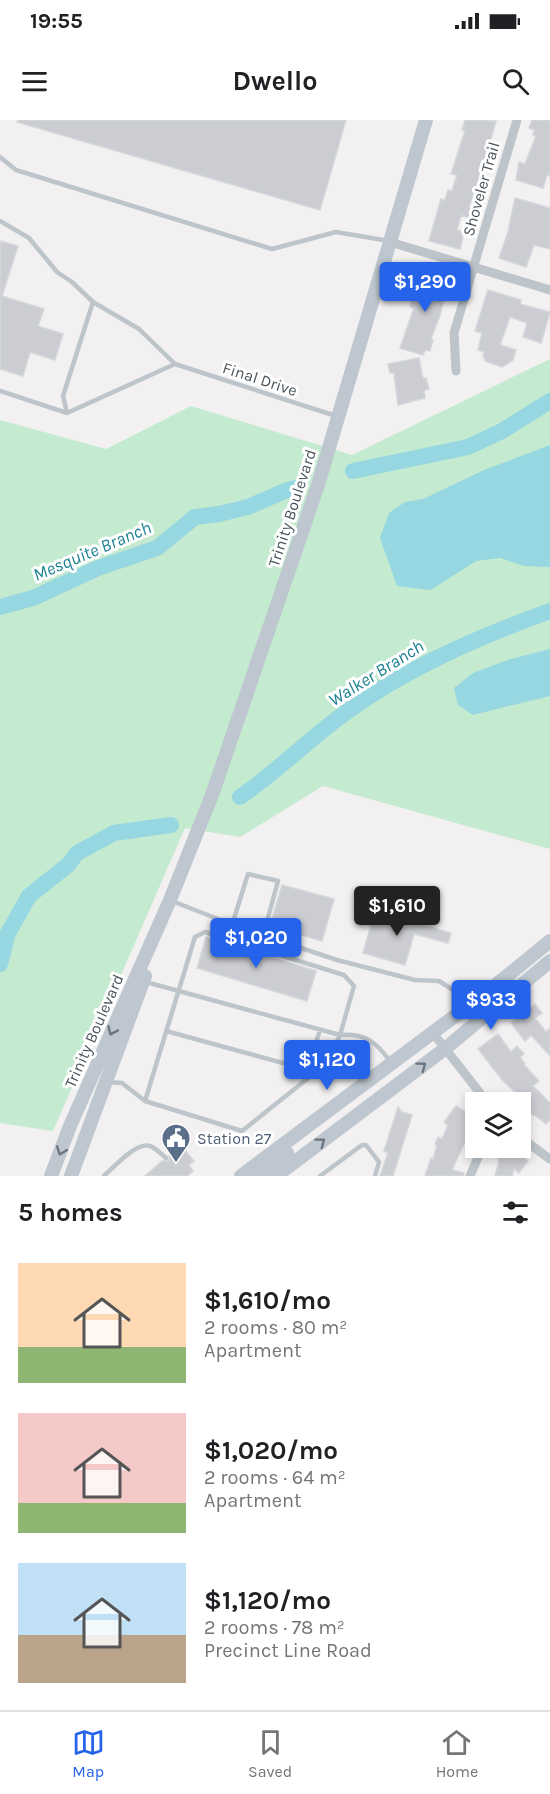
<!DOCTYPE html>
<meta charset="utf-8">
<style>
body{margin:0;font-family:Karla,sans-serif;background:#f6f6f6;color:#202124;height:100vh;display:flex;flex-direction:column;font-size:22px;white-space:nowrap}
*{box-sizing:border-box;margin:0}
p{font-size:20px;color:#757577}
.icon{flex:none;width:33px;height:33px;fill:none;stroke:currentColor;stroke-width:2;stroke-linecap:round;stroke-linejoin:round}
.map{position:relative;height:1056px;overflow:hidden}
.panel{display:flex;flex-direction:column;background:#fff;flex:1}
.panel>*{flex:none}
.controls{position:absolute;left:465px;top:972px;display:grid;gap:12px}
.controls a{display:grid;place-items:center;width:66px;height:66px;border-radius:0px;background:#fff;box-shadow:0 3px 9px #0003;font-size:30px}
.price{position:absolute;translate:-50% -51px;padding:0 14px;border-radius:6px;background:#2563eb;color:#fff;font-size:20px;line-height:39px;filter:drop-shadow(0 2px 3px #0008)}
.price::after{content:'';position:absolute;left:50%;top:36px;width:18px;height:14px;margin-left:-9px;background:inherit;clip-path:polygon(0 0,100% 0,50% 100%)}
.price.active{background:#222;color:#fff}
ul{padding:0;list-style:none}
li{display:flex;align-items:center;gap:18px;height:150px;padding:0 18px}
li span{display:grid;place-items:center;flex:none;width:168px;height:120px;border-radius:0px;color:#555}
li>.icon{margin-inline-start:auto}
span .icon{width:72px;height:72px;fill:#fffc;stroke-width:1}
li b{font-size:26px}
h2{display:flex;justify-content:space-between;align-items:center;height:72px;padding:0 18px;font-size:26px}
.status{display:flex;justify-content:space-between;align-items:center;height:42px;padding:0 30px;background:#fff;direction:ltr}
.status svg{height:16px;fill:currentColor}
header{display:flex;justify-content:space-between;align-items:center;height:78px;padding:0 18px;background:#fff;font-size:27px;font-weight:700}
.tab-bar{display:flex;justify-content:space-around;align-items:center;height:84px;border-top:2px solid #e0e0e0;background:#fff;font-size:16px;color:#757577}
.tab-bar a{display:grid;justify-items:center;gap:3px}
.tab-bar .active{color:#2563eb}
.map>svg:first-child{display:block}
</style>
<div class="status"><b>19:55</b><svg viewBox="0 0 49 12"><path d="M0 12V9h3v3zM5 12V6h3v6zM10 12V3h3v9zM15 12V0h3v12zM26 1h20v11H26zM47 4h2v5h-2z"/></svg></div>
<header><svg class="icon" aria-label="menu" viewBox="0 0 24 24"><path d="M4 6h16M4 12h16M4 18h16"/></svg>Dwello<svg class="icon" aria-label="search" viewBox="0 0 24 24"><circle cx="10" cy="10" r="6"/><path d="M15 15l6 6"/></svg></header>
<div class="map">
<svg width="550" height="1056" viewBox="0 0 550 1056">
<rect width="100%" height="100%" fill="#f2f0f0"/>
<!-- green -->
<path fill="#c4ead0" d="M 550,239 L 550,729 L 323,666 L 240,717 L 185,708 L 53,1011 L 0,1003 L 0,300 L 106,329 L 191,286 L 352,335 Z"/>
<!-- water -->
<path fill="#96d7e1" d="M 550,325 L 550,447 L 524,446 L 500,438 L 476,441 L 431,470 L 397,466 L 380,418 L 389,393 L 405,382 L 423,379 L 484,350 Z
M 550,529 L 550,576 L 473,595 L 458,585 L 454,568 L 473,553 L 511,539 Z"/>
<g fill="none" stroke-linecap="round" stroke-linejoin="round">
<!-- river -->
<path stroke="#96d7e1" stroke-width="16" d="M 353,351 L 468,327 L 502,311 L 550,281
M 0,487 L 33,478 L 98,448 L 157,428 L 195,397 L 219,394 L 248,387 L 285,371 L 296,368
M 240,677 C 275,653 306,622 341,596 C 404,549 476,518 550,491
M 0,844 L 8,813 L 29,776 L 68,745 L 77,733 L 114,713 L 171,705"/>
</g>
<!-- building -->
<path fill="#cbcdd2" stroke="#d4d7da" stroke-width="1.5" d="M 18,0 L 346,0 L 320,90 L 17,2 Z
M 465,0 L 496,1 L 476,73 L 474,72 L 469,87 L 472,88 L 469,98 L 461,95 L 457,110 L 464,112 L 460,129 L 429,121 L 441,79 L 445,80 L 448,70 L 452,71 L 457,55 L 451,54 L 465,11 L 462,10 Z
M 532,0 L 550,0 L 550,56 L 547,55 L 543,68 L 516,60 L 519,42 L 525,44 L 536,16 L 533,15 L 534,10 L 529,8 Z
M 515,78 L 550,88 L 550,129 L 534,125 L 526,147 L 499,138 L 508,112 Z
M 0,121 L 18,126 L 2,176 L 44,189 L 38,206 L 63,214 L 55,240 L 30,232 L 23,256 L 0,249 Z
M 425,150 L 450,157 L 440,195 L 431,219 L 433,220 L 430,231 L 425,230 L 423,235 L 400,228 L 414,188 L 410,187 L 415,170 L 419,171 Z
M 488,170 L 521,180 L 520,184 L 550,192 L 541,223 L 523,217 L 527,203 L 510,197 L 500,225 L 516,230 L 513,240 L 502,247 L 485,241 L 485,238 L 483,237 L 484,232 L 478,230 L 482,213 L 475,211 Z
M 419,238 L 423,259 L 426,258 L 429,269 L 424,270 L 425,278 L 398,285 L 394,253 L 390,253 L 388,244 Z
M 282,765 L 334,779 L 322,821 L 270,806 Z
M 375,791 L 451,813 L 448,823 L 414,814 L 405,845 L 363,833 Z
M 206,817 L 316,851 L 307,881 L 197,848 Z
M 535,884 L 542,893 L 535,898 L 546,912 L 550,908 L 550,936 L 531,915 L 525,921 L 511,903 Z
M 498,914 L 511,932 L 517,926 L 524,934 L 520,937 L 525,944 L 524,945 L 539,961 L 533,966 L 550,983 L 550,1000 L 546,1004 L 535,995 L 534,996 L 521,983 L 514,974 L 515,972 L 503,961 L 478,929 Z
M 456,986 L 476,998 L 452,1050 L 464,1053 L 463,1056 L 425,1056 L 431,1038 L 433,1039 L 437,1025 L 435,1024 L 438,1017 L 442,1019 L 448,1005 L 444,1002 Z
M 398,987 L 402,992 L 412,995 L 393,1056 L 380,1056 L 388,1033 L 384,1031 Z
M 177,1029 L 180,1034 L 185,1030 L 194,1041 L 189,1045 L 193,1051 L 187,1056 L 145,1056 L 162,1041 L 169,1041 L 169,1035 Z
M 504,1031 L 511,1037 L 513,1035 L 515,1037 L 518,1034 L 528,1041 L 519,1053 L 514,1049 L 512,1056 L 495,1056 L 499,1041 L 498,1039 Z"/>
<g fill="none" stroke-linecap="round" stroke-linejoin="round">
<!-- service -->
<path stroke="#bdc5cb" stroke-width="4.5" d="M 0,37 L 16,50 L 272,129 L 336,112 L 389,121
M 0,101 L 29,118 L 57,152 L 72,162 L 93,182
M 175,244 L 67,293 L 63,276 L 93,182 L 139,209 L 175,244 L 336,296
M 0,271 L 67,293
M 172,781 L 241,808 L 337,840 L 415,860 L 439,861 L 453,870 L 465,885
M 232,805 L 248,754 L 278,761 L 263,816
M 166,911 L 283,943 C 307,943 314,932 320,910
M 109,962 L 122,963 L 145,981 L 242,1011 L 327,943 L 340,915 C 365,913 377,922 391,943
M 145,981 L 195,817 L 205,812 L 344,855 L 354,866 L 340,915 L 146,862
M 104,1056 C 114,1047 137,1021 150,1026 C 156,1028 161,1034 166,1038
M 320,1056 L 362,1025 L 366,1025 L 379,1042 L 375,1056"/>
<!-- minor -->
<path stroke="#bdc5cb" stroke-width="9" d="M 390,122 L 550,170
M 456,251 L 454,213 L 517,0
M 433,913 L 487,982
M 520,1017 L 550,1039
M 470,1056 L 482,1028"/>
<!-- secondary -->
<path stroke="#bec7cf" stroke-width="14" d="M 51,1056 L 70,1006 L 170,780 L 212,675 L 318,365 L 426,0
M 71,1056 L 145,856
M 241,1056 L 491,869 L 550,821
M 257,1056 L 287,1033
M 276,1056 L 446,928 L 550,841"/>
</g>
<!-- one-way arrows -->
<defs><path id="oneway-chevron" d="M-2-3.5L2.5 0L-2 3.5" fill="none" stroke-width="1.6" stroke-linecap="round" stroke-linejoin="round" transform="scale(1.5)"/></defs>
<g stroke="#6d767e">
<use href="#oneway-chevron" transform="translate(112 911) rotate(114)"/>
<use href="#oneway-chevron" transform="translate(422 946) rotate(-37)"/>
<use href="#oneway-chevron" transform="translate(321 1022) rotate(-37)"/>
<use href="#oneway-chevron" transform="translate(61 1031) rotate(111)"/>
</g>
<!-- icons -->
<defs>
<g id="civic-pin" transform="scale(1.5)"><path d="M0 17L-7.5 6A9.5 9.5 0 1 1 7.5 6Z" fill="#5c6f8a" stroke="#fff"/><path d="M-.6-6.5H3V-4.5H.6V-3L4-1V1h2V6H-6V1h2V-1L-.6-3ZM-1.2 2.5V6h2.4V2.5Z" fill="#fff"/></g>
</defs>
<g fill-rule="evenodd">
<use href="#civic-pin" x="176" y="1018"/>
</g>
<g text-anchor="middle" dominant-baseline="central" stroke-width="6" stroke-linejoin="round" paint-order="stroke">
<!-- street labels -->
<g font-size="16" fill="#4a545b" stroke="#fff">
<text transform="translate(481 69) rotate(-74)">Shoveler Trail</text>
<text transform="translate(260 259) rotate(18)">Final Drive</text>
<text transform="translate(292 388) rotate(-72)">Trinity Boulevard</text>
<text transform="translate(94 911) rotate(-66)">Trinity Boulevard</text>
</g>
<!-- service labels -->
<g font-size="16" fill="#4e5e75" stroke="#fff" text-anchor="start">
<text x="197" y="1018">Station 27</text>
</g>
<!-- water labels -->
<g font-size="18" font-style="italic" fill="#1d8293" stroke="#fff">
<text transform="translate(92 431) rotate(-23)">Mesquite Branch</text>
<text transform="translate(376 553) rotate(-32)">Walker Branch</text>
</g>
</g>
</svg>
<div class="controls">
<a><svg class="icon" aria-label="layers" viewBox="0 0 24 24"><path d="M12 4l9 5-9 5-9-5zM3 14l9 5 9-5"/></svg></a>
</div>
<b class="price" style="left:425px;top:193px">$1,290</b>
<b class="price active" style="left:397px;top:817px">$1,610</b>
<b class="price" style="left:256px;top:849px">$1,020</b>
<b class="price" style="left:491px;top:911px">$933</b>
<b class="price" style="left:327px;top:971px">$1,120</b>
</div>
<section class="panel">
<h2>5 homes<svg class="icon" aria-label="filters" viewBox="0 0 24 24"><path d="M4 7h16M4 17h16"/><circle cx="9" cy="7" r="2"/><circle cx="15" cy="17" r="2"/></svg></h2>
<ul>
<li><span style="background:linear-gradient(#ffd9b3 70%,#8fb573 0)"><svg class="icon" aria-label="home" viewBox="0 0 24 24"><path d="M3 11l9-7 9 7M6 9v11h12V9"/></svg></span><div><b>$1,610/mo</b><p>2 rooms · 80 m²</p><p>Apartment</p></div></li>
<li><span style="background:linear-gradient(#f6c9c9 75%,#8fb573 0)"><svg class="icon" aria-label="home" viewBox="0 0 24 24"><path d="M3 11l9-7 9 7M6 9v11h12V9"/></svg></span><div><b>$1,020/mo</b><p>2 rooms · 64 m²</p><p>Apartment</p></div></li>
<li><span style="background:linear-gradient(#bfe0f5 60%,#b9a48a 0)"><svg class="icon" aria-label="home" viewBox="0 0 24 24"><path d="M3 11l9-7 9 7M6 9v11h12V9"/></svg></span><div><b>$1,120/mo</b><p>2 rooms · 78 m²</p><p>Precinct Line Road</p></div></li>
</ul>
</section>
<nav class="tab-bar">
<a class="active"><svg class="icon" aria-label="map" viewBox="0 0 24 24"><path d="M3 6l6-2 6 2 6-2v14l-6 2-6-2-6 2zM9 4v14M15 6v14"/></svg>Map</a>
<a><svg class="icon" aria-label="saved" viewBox="0 0 24 24"><path d="M7 4h10v16l-5-4-5 4z"/></svg>Saved</a>
<a><svg class="icon" aria-label="home" viewBox="0 0 24 24"><path d="M3 11l9-7 9 7M6 9v11h12V9"/></svg>Home</a>
</nav>
